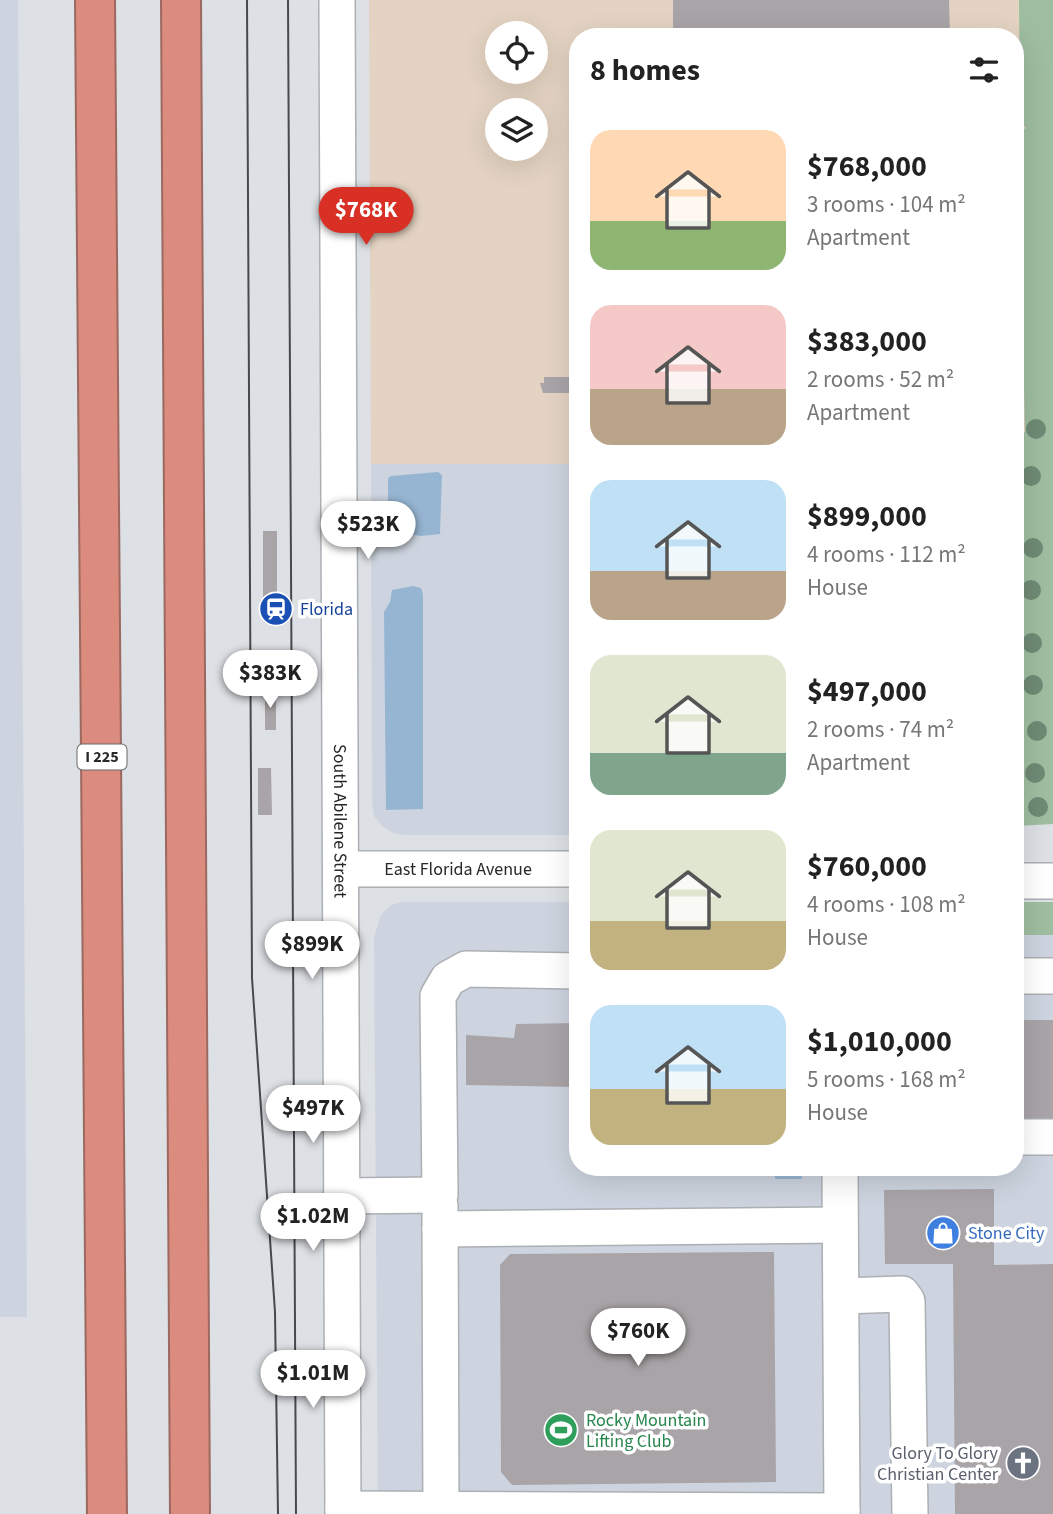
<!DOCTYPE html>
<meta charset="utf-8">
<style>
body{margin:0;font-family:"Source Sans 3",sans-serif;background:#f2f2f2;color:#222;height:100vh;display:flex;flex-direction:column;font-size:26px;white-space:nowrap}
*{box-sizing:border-box;margin:0}
p{font-size:23px;color:#767676}
.icon{flex:none;width:38px;height:38px;fill:none;stroke:currentColor;stroke-width:2;stroke-linecap:round;stroke-linejoin:round}
.map{position:relative;flex:1;overflow:hidden}
.side{position:absolute;left:569px;top:28px;width:455px;height:1148px;display:flex;flex-direction:column;background:#fff;border-radius:28px;box-shadow:0 7px 28px #0002}
.side>*{flex:none}
.tools{position:absolute;left:485px;top:21px;display:grid;gap:14px}
.tools a{display:grid;place-items:center;width:63px;height:63px;border-radius:50%;background:#fff;box-shadow:0 7px 28px #0002;font-size:35px}
.price{position:absolute;translate:-50% -60px;padding:0 16px;border-radius:24px;background:#fff;color:#222;font-size:23px;line-height:46px;filter:drop-shadow(0 2px 4px #0008)}
.price::after{content:'';position:absolute;left:50%;top:42px;width:21px;height:16px;margin-left:-10px;background:inherit;clip-path:polygon(0 0,100% 0,50% 100%)}
.price.on{background:#d93025;color:#fff}
ul{padding:0;list-style:none}
li{display:flex;align-items:center;gap:21px;height:175px;padding:0 21px}
li span{display:grid;place-items:center;flex:none;width:196px;height:140px;border-radius:21px;color:#555}
li>.icon{margin-inline-start:auto}
span .icon{width:84px;height:84px;fill:#fffc;stroke-width:1}
li b{font-size:30px}
h2{display:flex;justify-content:space-between;align-items:center;height:84px;padding:0 21px;font-size:30px}
.map>svg:first-child{display:block}
</style>
<div class="map">
<svg width="1053" height="1514" viewBox="0 0 1053 1514">
<rect width="100%" height="100%" fill="#dde0e4"/>
<!-- built -->
<path fill="#cdd4df" d="M 0,0 L 18,0 L 27,1317 L 0,1317 Z
M 371,464 L 577,464 L 577,835 L 404,835 L 393,833 L 382,826 L 374,816 L 372,803 Z
M 402,902 L 577,902 L 578,1167 L 1015,1167 L 1015,903 L 1053,903 L 1053,1514 L 378,1514 L 374,937 L 381,915 L 391,905 Z"/>
<!-- education -->
<path fill="#e4d3c2" fill-rule="evenodd" d="M 369,0 L 1040,0 L 1053,113 L 1053,373 L 1047,464 L 1015,464 L 1015,37 L 578,37 L 577,464 L 371,464 ZM 497,33 L 536,33 L 536,72 L 497,72 ZM 497,110 L 536,110 L 536,149 L 497,149 Z"/>
<!-- green -->
<path fill="#9fbda0" d="M 1019,0 L 1053,0 L 1053,824 L 1015,826 L 1015,803 L 1017,802 L 1020,599 L 1015,596 L 1015,433 L 1025,432 L 1024,385 L 1015,384 L 1015,134 L 1026,128 L 1020,122 Z
M 1015,902 L 1053,902 L 1053,935 L 1015,935 Z"/>
<!-- water -->
<path fill="#96b5d2" d="M 438,472 L 442,475 L 440,534 L 421,536 L 398,532 L 388,515 L 388,478 L 391,476 Z
M 413,586 L 421,588 L 423,594 L 423,809 L 386,810 L 384,612 L 390,602 L 392,590 Z
M 775,1167 L 802,1167 L 802,1179 L 775,1179 Z"/>
<!-- building -->
<path fill="#a8a4a7" d="M 673,0 L 949,0 L 950,37 L 673,37 Z
M 544,377 L 578,377 L 578,393 L 543,393 L 540,383 L 544,383 Z
M 263,531 L 277,531 L 277,599 L 263,599 Z
M 265,690 L 276,690 L 276,730 L 265,730 Z
M 258,768 L 271,768 L 272,815 L 258,815 Z
M 1015,1020 L 1053,1020 L 1053,1124 L 1015,1124 Z
M 578,1023 L 578,1087 L 466,1085 L 466,1035 L 514,1038 L 516,1024 Z
M 994,1189 L 994,1265 L 1053,1264 L 1053,1514 L 955,1514 L 953,1264 L 885,1264 L 884,1190 Z
M 774,1252 L 776,1482 L 512,1485 L 501,1472 L 500,1265 L 510,1254 Z"/>
<g fill="none" stroke-linecap="round" stroke-linejoin="round">
<!-- minor casing -->
<g stroke="#acafb3" stroke-width="38">
<g id="minor">
<path id="s1" d="M 337,0 L 343,1514"/>
<path id="s2" d="M 341,869 L 578,869"/>
<path d="M 1015,881 L 1053,881"/>
<path d="M 1015,976 L 1053,976"/>
<path d="M 1015,1137 L 1053,1137"/>
<path d="M 840,1167 L 842,1514"/>
<path d="M 341,1196 L 440,1195 L 438,996 L 448,979 L 466,969 L 578,971"/>
<path d="M 440,1206 L 441,1514"/>
<path d="M 440,1229 L 840,1225"/>
<path d="M 841,1296 L 902,1294 L 907,1301 L 910,1514"/>
<path d="M 343,1509 L 842,1511"/>
</g>
</g>
<!-- highway casing -->
<g stroke="#9c6961" stroke-width="42">
<path id="highway" d="M 95,0 L 107,1514
M 181,0 L 190,1514"/>
</g>
<!-- minor -->
<use href="#minor" stroke="#fff" stroke-width="35"/>
<!-- highway -->
<use href="#highway" stroke="#db8c7e" stroke-width="38"/>
<!-- tram -->
<path stroke="#48494c" stroke-width="2" d="M 247,0 L 252,978 L 275,1312 L 278,1514
M 288,0 L 296,1514"/>
</g>
<!-- trees -->
<g fill="#6f8a75">
<circle cx="1036" cy="429" r="10"/>
<circle cx="1031" cy="476" r="10"/>
<circle cx="1033" cy="548" r="10"/>
<circle cx="1031" cy="590" r="10"/>
<circle cx="1032" cy="643" r="10"/>
<circle cx="1033" cy="685" r="10"/>
<circle cx="1037" cy="731" r="10"/>
<circle cx="1035" cy="773" r="10"/>
<circle cx="1038" cy="807" r="10"/>
</g>
<!-- icons -->
<defs>
<g id="station-disc" transform="scale(1.75)"><circle r="9.5" fill="#1a4fb4" stroke="#fff"/><path d="M-3-6H3Q5-6 5-4V2Q5 4 3 4L4.5 6H3L1.5 4h-3L-3 6H-4.5L-3 4Q-5 4-5 2V-4Q-5-6-3-6ZM-3.5-4v3h7v-3ZM-3.5 1v1.5H-2V1ZM2 1v1.5H3.5V1Z" fill="#fff"/></g>
<g id="shop-disc" transform="scale(1.75)"><circle r="9.5" fill="#3f7fe0" stroke="#fff"/><path d="M-5-2.5h2.3a2.7 3.5 0 0 1 5.4 0H5L5.5 6h-11ZM-1.5-2.5h3a1.5 2.3 0 0 0-3 0Z" fill="#fff"/></g>
<g id="stadium-disc" transform="scale(1.75)"><circle r="9.5" fill="#2e9e5b" stroke="#fff"/><path d="M0-5a6.5 5 0 1 0 0 10a6.5 5 0 1 0 0-10ZM-3.5-1.8h7v3.6h-7Z" fill="#fff"/></g>
<g id="church-disc" transform="scale(1.75)"><circle r="9.5" fill="#6b7280" stroke="#fff"/><path d="M-1.2-6h2.4v3.5h3.3v2.4h-3.3V6h-2.4V-.1h-3.3v-2.4h3.3Z" fill="#fff"/></g>
</defs>
<g fill-rule="evenodd">
<use href="#station-disc" x="276" y="609"/>
<use href="#shop-disc" x="943" y="1233"/>
<use href="#stadium-disc" x="561" y="1430"/>
<use href="#church-disc" x="1023" y="1463"/>
</g>
<g text-anchor="middle" dominant-baseline="central" stroke-width="7" stroke-linejoin="round" paint-order="stroke">
<!-- shield labels -->
<rect fill="#fff" stroke="#68686a" stroke-width="2" x="77.5" y="744.5" width="49" height="25" rx="5"/>
<g font-size="16" font-weight="bold" fill="#27282a">
<text x="102" y="757">I 225</text>
</g>
<!-- transit labels -->
<g font-size="18" fill="#164399" stroke="#fff" text-anchor="start">
<text x="300" y="609">Florida</text>
</g>
<!-- street labels -->
<g font-size="18" fill="#27282a" stroke="#fff">
<text stroke="none"><textPath href="#s1" startOffset="821">South Abilene Street</textPath></text>
<text stroke="none"><textPath href="#s2" startOffset="117">East Florida Avenue</textPath></text>
</g>
<!-- shop labels -->
<g font-size="18" fill="#366cbe" stroke="#fff" text-anchor="start">
<text x="968" y="1233">Stone City</text>
</g>
<!-- leisure labels -->
<g font-size="18" fill="#27864d" stroke="#fff" text-anchor="start">
<text x="586" y="1420">Rocky Mountain<tspan x="586" dy="21">Lifting Club</tspan></text>
</g>
<!-- worship labels -->
<g font-size="18" fill="#5b616d" stroke="#fff" text-anchor="end">
<text x="998" y="1453">Glory To Glory<tspan x="998" dy="21">Christian Center</tspan></text>
</g>
</g>
</svg>
<div class="tools">
<a><svg class="icon" aria-label="locate" viewBox="0 0 24 24"><circle cx="12" cy="12" r="6"/><path d="M12 2v4M12 18v4M2 12h4M18 12h4"/></svg></a>
<a><svg class="icon" aria-label="layers" viewBox="0 0 24 24"><path d="M12 4l9 5-9 5-9-5zM3 14l9 5 9-5"/></svg></a>
</div>
<b class="price on" style="left:366px;top:247px">$768K</b>
<b class="price" style="left:368px;top:561px">$523K</b>
<b class="price" style="left:270px;top:710px">$383K</b>
<b class="price" style="left:312px;top:981px">$899K</b>
<b class="price" style="left:313px;top:1145px">$497K</b>
<b class="price" style="left:313px;top:1253px">$1.02M</b>
<b class="price" style="left:638px;top:1368px">$760K</b>
<b class="price" style="left:313px;top:1410px">$1.01M</b>
<section class="side">
<h2>8 homes<svg class="icon" aria-label="filters" viewBox="0 0 24 24"><path d="M4 7h16M4 17h16"/><circle cx="9" cy="7" r="2"/><circle cx="15" cy="17" r="2"/></svg></h2>
<ul>
<li><span style="background:linear-gradient(#ffd9b3 65%,#8fb573 0)"><svg class="icon" aria-label="home" viewBox="0 0 24 24"><path d="M3 11l9-7 9 7M6 9v11h12V9"/></svg></span><div><b>$768,000</b><p>3 rooms · 104 m²</p><p>Apartment</p></div></li>
<li><span style="background:linear-gradient(#f6c9c9 60%,#b9a48a 0)"><svg class="icon" aria-label="home" viewBox="0 0 24 24"><path d="M3 11l9-7 9 7M6 9v11h12V9"/></svg></span><div><b>$383,000</b><p>2 rooms · 52 m²</p><p>Apartment</p></div></li>
<li><span style="background:linear-gradient(#bfe0f5 65%,#b9a48a 0)"><svg class="icon" aria-label="home" viewBox="0 0 24 24"><path d="M3 11l9-7 9 7M6 9v11h12V9"/></svg></span><div><b>$899,000</b><p>4 rooms · 112 m²</p><p>House</p></div></li>
<li><span style="background:linear-gradient(#dfe7d0 70%,#7fa58c 0)"><svg class="icon" aria-label="home" viewBox="0 0 24 24"><path d="M3 11l9-7 9 7M6 9v11h12V9"/></svg></span><div><b>$497,000</b><p>2 rooms · 74 m²</p><p>Apartment</p></div></li>
<li><span style="background:linear-gradient(#dfe7d0 65%,#c2b280 0)"><svg class="icon" aria-label="home" viewBox="0 0 24 24"><path d="M3 11l9-7 9 7M6 9v11h12V9"/></svg></span><div><b>$760,000</b><p>4 rooms · 108 m²</p><p>House</p></div></li>
<li><span style="background:linear-gradient(#bfe0f5 60%,#c2b280 0)"><svg class="icon" aria-label="home" viewBox="0 0 24 24"><path d="M3 11l9-7 9 7M6 9v11h12V9"/></svg></span><div><b>$1,010,000</b><p>5 rooms · 168 m²</p><p>House</p></div></li>
</ul>
</section>
</div>
